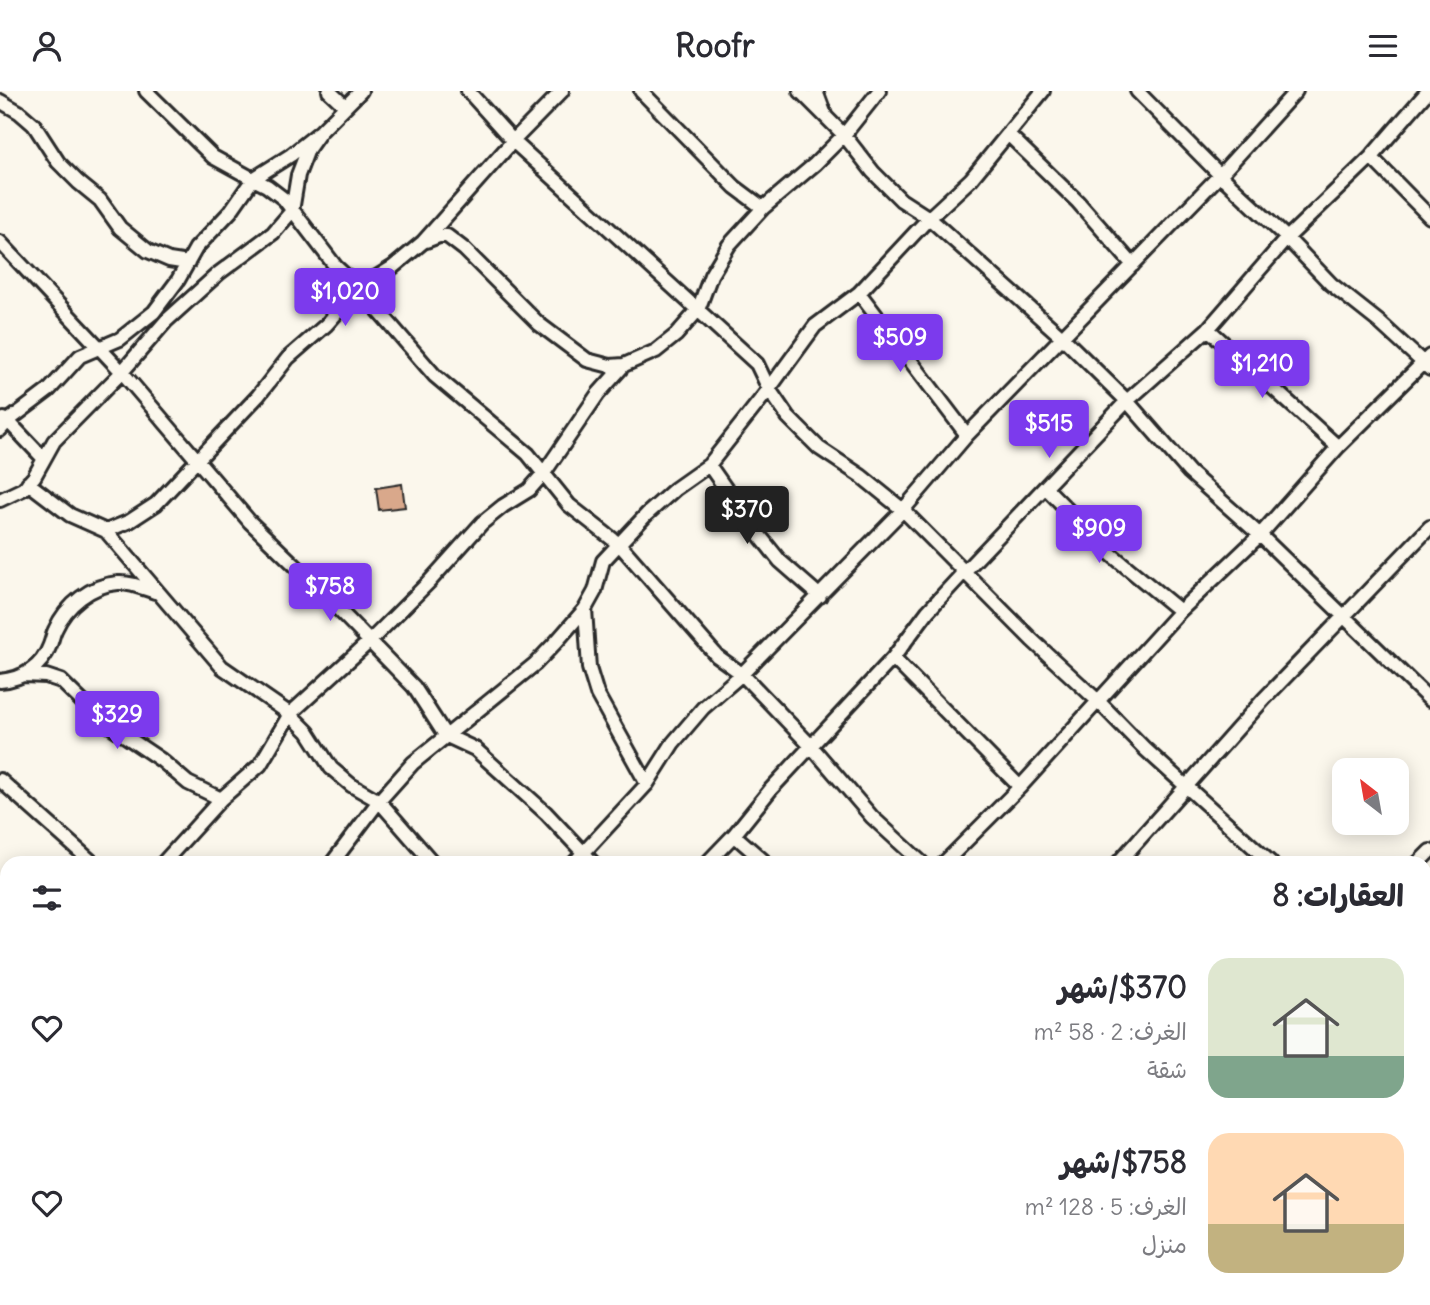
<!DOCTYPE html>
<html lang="ar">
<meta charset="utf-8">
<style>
body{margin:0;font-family:Delius,"Playpen Sans Arabic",sans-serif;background:#f7f7f7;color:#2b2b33;direction:rtl;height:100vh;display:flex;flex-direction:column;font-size:26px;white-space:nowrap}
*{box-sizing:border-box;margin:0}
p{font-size:23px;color:#7c7c81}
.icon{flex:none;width:38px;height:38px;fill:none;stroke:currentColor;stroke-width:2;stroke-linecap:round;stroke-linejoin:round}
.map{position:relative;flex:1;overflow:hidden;direction:ltr}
.details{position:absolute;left:0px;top:765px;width:1432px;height:450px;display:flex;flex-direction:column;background:#fff;border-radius:21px 21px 0 0;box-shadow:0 4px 18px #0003;direction:rtl}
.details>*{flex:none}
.needle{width:46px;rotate:329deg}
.fabs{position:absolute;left:1332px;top:667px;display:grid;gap:14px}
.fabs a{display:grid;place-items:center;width:77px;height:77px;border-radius:14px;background:#fff;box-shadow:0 4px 18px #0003;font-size:35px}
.price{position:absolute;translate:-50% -60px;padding:0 16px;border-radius:7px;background:#7c3aed;color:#fff;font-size:23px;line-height:46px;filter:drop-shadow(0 2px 4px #0008)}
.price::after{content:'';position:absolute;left:50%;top:42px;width:21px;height:16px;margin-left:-10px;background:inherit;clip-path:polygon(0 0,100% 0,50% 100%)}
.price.on{background:#222;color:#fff}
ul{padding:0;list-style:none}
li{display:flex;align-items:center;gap:21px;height:175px;padding:0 28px}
li span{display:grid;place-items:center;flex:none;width:196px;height:140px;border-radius:21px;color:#555}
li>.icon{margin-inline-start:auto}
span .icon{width:84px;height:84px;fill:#fffc;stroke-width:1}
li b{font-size:30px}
h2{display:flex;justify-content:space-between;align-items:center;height:84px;padding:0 28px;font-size:30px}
header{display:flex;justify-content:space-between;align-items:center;height:91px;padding:0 28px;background:#fff;font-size:32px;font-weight:700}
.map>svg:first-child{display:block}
</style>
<header><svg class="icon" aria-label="menu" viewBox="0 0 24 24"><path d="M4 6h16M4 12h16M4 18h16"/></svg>Roofr<svg class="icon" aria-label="person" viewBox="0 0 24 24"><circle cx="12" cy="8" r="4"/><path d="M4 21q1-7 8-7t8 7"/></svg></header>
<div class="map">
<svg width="1430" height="1214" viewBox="0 0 1430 1214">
<rect width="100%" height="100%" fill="#fbf7ec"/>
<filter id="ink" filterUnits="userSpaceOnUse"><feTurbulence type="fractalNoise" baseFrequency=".0143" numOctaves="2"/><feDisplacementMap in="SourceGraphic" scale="14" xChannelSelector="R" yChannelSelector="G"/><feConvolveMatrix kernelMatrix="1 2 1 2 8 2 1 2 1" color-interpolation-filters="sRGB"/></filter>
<g filter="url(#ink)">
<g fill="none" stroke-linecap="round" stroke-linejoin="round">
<!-- stream -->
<path stroke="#608b99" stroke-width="3.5" d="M 0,996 L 7,999"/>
</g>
<!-- building -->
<path fill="#d9a88b" stroke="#2b2b2b" stroke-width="2" d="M 402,393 L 405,416 L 379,419 L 376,397 Z"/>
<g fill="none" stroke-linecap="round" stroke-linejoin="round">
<!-- street casing -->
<g stroke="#2b2b2b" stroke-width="18">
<path id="street" d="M 146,0 L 213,66 L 253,88 L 291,64 L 320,41 L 361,0
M 329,0 L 345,15
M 468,0 L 513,50 L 757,273 L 769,298 L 788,326 L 819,357 L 861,385 L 903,419 L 1032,549 L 1099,611 L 1145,658 L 1271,772
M 641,0 L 735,96 L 763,117
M 800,0 L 844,44 L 873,81 L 901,109 L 929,127 L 1062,246 L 1127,310 L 1189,381 L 1260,444 L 1430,609
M 816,0 L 825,24
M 1137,0 L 1220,84 L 1287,147 L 1331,193 L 1379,231 L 1430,278
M 0,10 L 19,21 L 34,34 L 58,71 L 78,91 L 100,109 L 120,137 L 148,160 L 169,169 L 188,172
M 1009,44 L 1078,111 L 1133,174
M 1371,66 L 1430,126
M 426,150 L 439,145 L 447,145 L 464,158 L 539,233 L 587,269 L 610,275 L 624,274
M 0,151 L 122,281 L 250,431 L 306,485 L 414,596 L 445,644 L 475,658 L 546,722 L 593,772
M 859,202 L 967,344
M 1208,238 L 1338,356
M 4,328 L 8,330 L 43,367
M 0,339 L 8,330 L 49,299 L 80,265 L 120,248 L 154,221 L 178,189 L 196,157 L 230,121 L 253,88 L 267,95 L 284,108 L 336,176 L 359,197 L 435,285 L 528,363 L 569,414 L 620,454 L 717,565 L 742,583 L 811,655 L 872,726 L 922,772
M 709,374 L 748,430 L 780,470 L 820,505
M 28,392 L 70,424 L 106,440 L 222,576 L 290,623 L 308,641 L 331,677 L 351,694 L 379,710 L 433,772
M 1046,397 L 1112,464 L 1180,520
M 0,409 L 23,398 L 34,386 L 54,350 L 122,281 L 166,230 L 219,182 L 273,142 L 292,120 L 298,84 L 308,58 L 320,41
M 106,440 L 130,430 L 156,413 L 258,305 L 288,267 L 326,234 L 359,197 L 393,176 L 423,151 L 513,50 L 562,0
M 585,518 L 589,577 L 597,603 L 647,693
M 893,567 L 1020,696
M 24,584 L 46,585 L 61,590 L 100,628 L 161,669 L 188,692 L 221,708
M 0,590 C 23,588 42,576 50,554 C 52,549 53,543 55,539 C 66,514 91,494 118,492 C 130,491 143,497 155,501
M 0,689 L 93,772
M 734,744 L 766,772
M 163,772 L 221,708 L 260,674 L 290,623 L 370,550 L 429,491 L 482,432 L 503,415 L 529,399 L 544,382 L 598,303 L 624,274 L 656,260 L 676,244 L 698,219 L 711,184 L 729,154 L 763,117 L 815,73 L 844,44 L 879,0
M 332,772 L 379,710 L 413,672 L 535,573 L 557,550 L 585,518 L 595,500 L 603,470 L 647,423 L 675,398 L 709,374 L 769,298 L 815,235 L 859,202 L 929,127 L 971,88 L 1043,0
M 574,772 L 647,693 L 673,652 L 703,617 L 742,583 L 903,419 L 967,344 L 1220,84 L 1296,0
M 707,772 L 734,744 L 771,698 L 893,567 L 928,520 L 965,480 L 1127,310 L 1208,238 L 1287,147 L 1371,66 L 1428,0
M 944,772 L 1020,696 L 1180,520 L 1260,444 L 1338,356 L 1430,265
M 1118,772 L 1264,608 L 1430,436
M 1418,772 L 1430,760
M 0,847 L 7,853
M 1424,939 L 1430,933
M 1424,948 L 1430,960
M 0,961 L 7,948
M 1424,1093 L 1430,1098
M 0,1110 L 7,1102
M 379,1208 L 389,1214
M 573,1208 L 580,1214
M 738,1208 L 743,1214
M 892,1208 L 899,1214
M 1067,1208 L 1073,1214
M 1207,1208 L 1213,1214
M 1391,1208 L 1398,1214
M 158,1214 L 167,1208
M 293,1214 L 299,1208
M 533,1214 L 538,1208
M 696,1214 L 704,1208
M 1003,1214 L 1008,1208
M 1163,1214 L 1170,1208"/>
</g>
<!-- secondary casing -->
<g stroke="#2b2b2b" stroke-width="23">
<path id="secondary" d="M 0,1065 L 7,1068
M 207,1208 L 216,1214"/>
</g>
<!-- street -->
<use href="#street" stroke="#fbf7ec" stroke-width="12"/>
<!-- secondary -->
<use href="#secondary" stroke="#fbf7ec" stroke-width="18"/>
</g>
</g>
</svg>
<div class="fabs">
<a><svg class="needle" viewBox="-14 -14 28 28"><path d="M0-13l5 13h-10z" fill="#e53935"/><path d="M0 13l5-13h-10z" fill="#7c7c81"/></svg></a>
</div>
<b class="price" style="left:345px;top:237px">$1,020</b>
<b class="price" style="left:900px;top:283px">$509</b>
<b class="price" style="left:1262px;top:309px">$1,210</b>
<b class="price" style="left:1049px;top:369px">$515</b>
<b class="price on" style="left:747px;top:455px">$370</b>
<b class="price" style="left:1099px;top:474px">$909</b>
<b class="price" style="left:330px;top:532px">$758</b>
<b class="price" style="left:117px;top:660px">$329</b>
<section class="details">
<h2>العقارات: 8<svg class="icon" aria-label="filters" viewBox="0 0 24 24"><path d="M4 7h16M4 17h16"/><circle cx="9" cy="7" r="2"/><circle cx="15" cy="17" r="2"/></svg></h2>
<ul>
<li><span style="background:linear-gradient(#dfe7d0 70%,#7fa58c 0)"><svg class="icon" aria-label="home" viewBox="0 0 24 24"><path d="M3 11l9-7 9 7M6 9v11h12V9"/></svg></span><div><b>$370/شهر</b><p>الغرف: 2 · 58 m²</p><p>شقة</p></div><svg class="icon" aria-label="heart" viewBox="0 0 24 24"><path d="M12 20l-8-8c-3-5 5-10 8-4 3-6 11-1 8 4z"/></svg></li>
<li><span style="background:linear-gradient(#ffd9b3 65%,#c2b280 0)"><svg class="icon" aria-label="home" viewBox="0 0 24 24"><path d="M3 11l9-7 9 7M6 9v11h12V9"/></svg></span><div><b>$758/شهر</b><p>الغرف: 5 · 128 m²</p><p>منزل</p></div><svg class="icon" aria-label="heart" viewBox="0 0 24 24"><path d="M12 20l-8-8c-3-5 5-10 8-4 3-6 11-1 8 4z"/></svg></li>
</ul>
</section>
</div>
